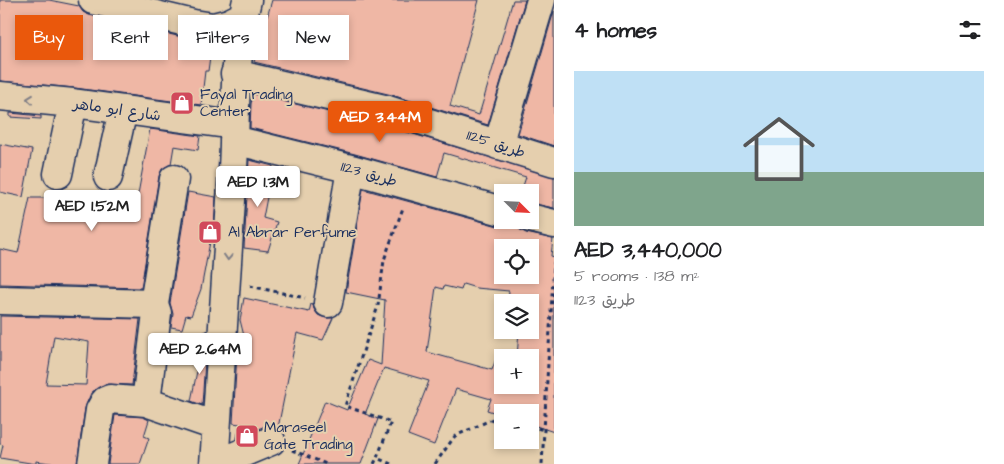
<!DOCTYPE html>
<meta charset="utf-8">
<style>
body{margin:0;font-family:"Architects Daughter","Playpen Sans Arabic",sans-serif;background:#f6f6f6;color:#202124;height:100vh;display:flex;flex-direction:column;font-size:19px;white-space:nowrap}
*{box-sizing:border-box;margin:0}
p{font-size:16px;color:#757577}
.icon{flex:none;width:28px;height:28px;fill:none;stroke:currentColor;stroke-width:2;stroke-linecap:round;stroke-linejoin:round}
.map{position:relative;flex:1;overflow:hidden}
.panel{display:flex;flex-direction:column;background:#fff;width:450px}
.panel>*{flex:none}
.hud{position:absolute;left:15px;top:15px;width:464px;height:45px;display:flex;gap:10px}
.needle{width:32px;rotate:114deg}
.tools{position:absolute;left:494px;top:184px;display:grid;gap:10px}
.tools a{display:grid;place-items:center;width:45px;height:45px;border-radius:0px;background:#fff;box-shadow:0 2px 8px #0003;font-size:25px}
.price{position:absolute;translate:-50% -42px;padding:0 11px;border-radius:5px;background:#fff;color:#222;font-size:16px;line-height:32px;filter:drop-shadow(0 1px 2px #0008)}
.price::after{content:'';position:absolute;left:50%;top:30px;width:15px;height:11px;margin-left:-8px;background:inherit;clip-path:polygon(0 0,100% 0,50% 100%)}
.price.selected{background:#ea580c;color:#fff}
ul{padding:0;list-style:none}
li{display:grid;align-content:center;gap:10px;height:265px;padding:0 20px}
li+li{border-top:1px solid #e0e0e0}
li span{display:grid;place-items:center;height:155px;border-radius:0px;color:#555}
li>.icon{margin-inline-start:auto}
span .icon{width:90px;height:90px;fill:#fffc;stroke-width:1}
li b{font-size:21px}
h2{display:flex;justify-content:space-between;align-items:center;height:60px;padding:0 20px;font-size:21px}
.tag{padding:0 18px;border-radius:0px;background:#fff;box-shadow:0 2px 8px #0003;font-size:18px;line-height:45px}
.tag.selected{background:#ea580c;color:#fff}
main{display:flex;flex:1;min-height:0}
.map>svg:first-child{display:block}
</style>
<main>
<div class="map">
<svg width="554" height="464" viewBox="0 0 554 464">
<rect width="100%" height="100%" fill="#e5cfae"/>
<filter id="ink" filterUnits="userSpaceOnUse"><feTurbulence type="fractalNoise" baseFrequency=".02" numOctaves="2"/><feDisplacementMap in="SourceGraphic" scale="10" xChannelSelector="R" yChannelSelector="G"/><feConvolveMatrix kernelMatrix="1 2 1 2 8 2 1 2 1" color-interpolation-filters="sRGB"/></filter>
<g filter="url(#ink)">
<!-- building -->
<path fill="#efb7a5" stroke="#1b2f5e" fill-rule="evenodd" d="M 0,0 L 49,0 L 79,6 L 83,12 L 89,15 L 190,39 L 212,42 L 208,71 L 205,71 L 201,105 L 75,88 L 0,81 Z
M 272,0 L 479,0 L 450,106 L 479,115 L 513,0 L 525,0 L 488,125 L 392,95 L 254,62 Z
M 554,11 L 554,146 L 518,134 Z
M 253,94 L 384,125 L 554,177 L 554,208 L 530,203 L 530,192 L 521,192 L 526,177 L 444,153 L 437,177 L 355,154 L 250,128 L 251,104 Z
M 10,113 L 41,116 L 41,119 L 10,117 Z
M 150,129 L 200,136 L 198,150 L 174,146 L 171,164 L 162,169 L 159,176 L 141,288 L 0,284 L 0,249 L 18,253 L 30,198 L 90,198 L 136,205 Z
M 0,144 L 32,150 L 23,197 L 0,192 Z
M 249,160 L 273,166 L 263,218 L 277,222 L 268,251 L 244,248 Z
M 363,189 L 498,226 L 506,226 L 515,220 L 519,229 L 526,233 L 553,239 L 551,256 L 554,257 L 554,432 L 530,424 L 530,412 L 502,412 L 502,415 L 487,410 L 491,399 L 456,389 L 434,445 L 408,435 L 429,381 L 384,368 L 365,414 L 378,419 L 361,464 L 299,464 L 325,401 L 347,410 L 368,360 L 381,365 L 385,300 L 346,292 ZM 502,248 L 530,248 L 530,275 L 502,275 ZM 463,284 L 476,288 L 509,291 L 508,302 L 530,302 L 530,330 L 519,330 L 517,358 L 530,358 L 530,385 L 502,385 L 502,361 L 496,359 L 492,370 L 427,352 L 436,287 L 443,289 L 444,286 L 461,290 Z
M 188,192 L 216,197 L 213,243 L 210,242 L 201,289 L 191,316 L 186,315 L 182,329 L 171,327 L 173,314 L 170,303 Z
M 244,298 L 309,312 L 311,304 L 313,305 L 314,309 L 318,315 L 326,318 L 333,318 L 323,340 L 297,333 L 278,428 L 272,426 L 265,426 L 237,438 L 240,424 L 233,423 L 238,335 L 244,336 L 240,320 Z
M 0,316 L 140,319 L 132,385 L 105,384 L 99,387 L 91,393 L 85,408 L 77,464 L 57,464 L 36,461 L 36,464 L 0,458 L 3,445 L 0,444 ZM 54,336 L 89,342 L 86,385 L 46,384 Z
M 205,331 L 207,331 L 202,405 L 191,401 Z
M 115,415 L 143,417 L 149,420 L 144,436 L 149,438 L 140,464 L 108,464 Z"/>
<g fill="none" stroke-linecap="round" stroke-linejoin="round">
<!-- minor casing -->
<g stroke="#1b2f5e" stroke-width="31">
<path id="minor" d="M 93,0 L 194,24 L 213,27 L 229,23 L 243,16
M 235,74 L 388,110 L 554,162
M 0,96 L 73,103 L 234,125
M 234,140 L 351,169 L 502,211
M 498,145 L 541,0
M 58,174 L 73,103
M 108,177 L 123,110
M 530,218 L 554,224
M 0,300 L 154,304
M 328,303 L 351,169
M 146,402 L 157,313 L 154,304 L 174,179
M 92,464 L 100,410 L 105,401 L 110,399 L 146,402 L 204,422
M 214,464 C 221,366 227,268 233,169 C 236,112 233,56 247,0
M 216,464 L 271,441"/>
</g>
<!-- path -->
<path stroke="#1b2f5e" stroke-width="3" stroke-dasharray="4 4" stroke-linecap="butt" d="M 250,286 L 305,298
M 530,426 L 544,430
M 292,450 L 326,464
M 374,464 L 377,458
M 391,464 L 377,458 L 391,422 L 345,406 L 378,306 L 384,260 L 403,208
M 435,464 L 455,436 L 495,418 L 502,420
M 542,464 L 554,262"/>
<!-- minor -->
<use href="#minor" stroke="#e5cfae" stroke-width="28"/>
</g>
<!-- one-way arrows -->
<defs><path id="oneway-chevron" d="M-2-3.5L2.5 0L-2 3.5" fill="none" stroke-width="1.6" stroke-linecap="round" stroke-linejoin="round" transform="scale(1.25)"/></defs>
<g stroke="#807f86">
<use href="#oneway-chevron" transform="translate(30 99) rotate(-174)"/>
<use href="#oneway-chevron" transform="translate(228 257) rotate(93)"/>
</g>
</g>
<!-- icons -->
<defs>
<g id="shop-square" transform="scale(1.25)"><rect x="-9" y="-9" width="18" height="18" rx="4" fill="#d1495b" stroke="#e5cfae"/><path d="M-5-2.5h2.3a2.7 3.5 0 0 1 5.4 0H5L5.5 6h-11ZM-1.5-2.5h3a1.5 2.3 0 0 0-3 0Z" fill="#fff"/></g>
</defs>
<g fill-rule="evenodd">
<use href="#shop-square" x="182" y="103"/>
<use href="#shop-square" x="210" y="232"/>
<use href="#shop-square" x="247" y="436"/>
</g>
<g text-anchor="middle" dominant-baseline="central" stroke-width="4" stroke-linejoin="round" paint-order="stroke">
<!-- poi labels -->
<g font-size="15" fill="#1b2f5e" stroke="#e5cfae" text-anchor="start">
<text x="200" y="94">Fayal Trading<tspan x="200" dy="17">Center</tspan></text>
<text x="228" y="232">Al Abrar Perfume</text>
<text x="264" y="427">Maraseel<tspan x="264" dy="17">Gate Trading</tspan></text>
</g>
<!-- street labels -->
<g font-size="15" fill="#1b2f5e" stroke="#e5cfae">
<text transform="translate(117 110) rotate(8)">شارع ابو ماهر</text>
<text transform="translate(496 144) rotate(18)">طريق 1125</text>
<text transform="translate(369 174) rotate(16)">طريق 1123</text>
</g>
</g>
</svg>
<div class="tools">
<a><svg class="needle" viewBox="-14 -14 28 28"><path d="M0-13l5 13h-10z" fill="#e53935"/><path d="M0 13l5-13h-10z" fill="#757577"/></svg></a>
<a><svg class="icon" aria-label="locate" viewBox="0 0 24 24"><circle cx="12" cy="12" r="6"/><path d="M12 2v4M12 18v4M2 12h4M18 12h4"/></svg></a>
<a><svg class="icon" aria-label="layers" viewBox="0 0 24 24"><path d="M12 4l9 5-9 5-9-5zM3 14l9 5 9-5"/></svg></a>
<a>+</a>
<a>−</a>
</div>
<b class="price selected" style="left:380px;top:143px">AED 3.44M</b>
<b class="price" style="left:258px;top:208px">AED 1.3M</b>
<b class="price" style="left:92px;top:232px">AED 1.52M</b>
<b class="price" style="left:200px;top:375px">AED 2.64M</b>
<div class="hud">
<a class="tag selected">Buy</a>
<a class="tag">Rent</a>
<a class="tag">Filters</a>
<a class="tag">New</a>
</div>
</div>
<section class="panel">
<h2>4 homes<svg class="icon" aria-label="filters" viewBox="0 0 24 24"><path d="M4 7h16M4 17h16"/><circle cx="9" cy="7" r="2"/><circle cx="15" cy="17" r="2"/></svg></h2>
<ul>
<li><span style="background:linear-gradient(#bfe0f5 65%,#7fa58c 0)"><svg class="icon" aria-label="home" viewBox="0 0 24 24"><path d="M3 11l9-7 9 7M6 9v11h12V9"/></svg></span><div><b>AED 3,440,000</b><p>5 rooms · 138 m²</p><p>طريق 1123</p></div></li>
</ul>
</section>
</main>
